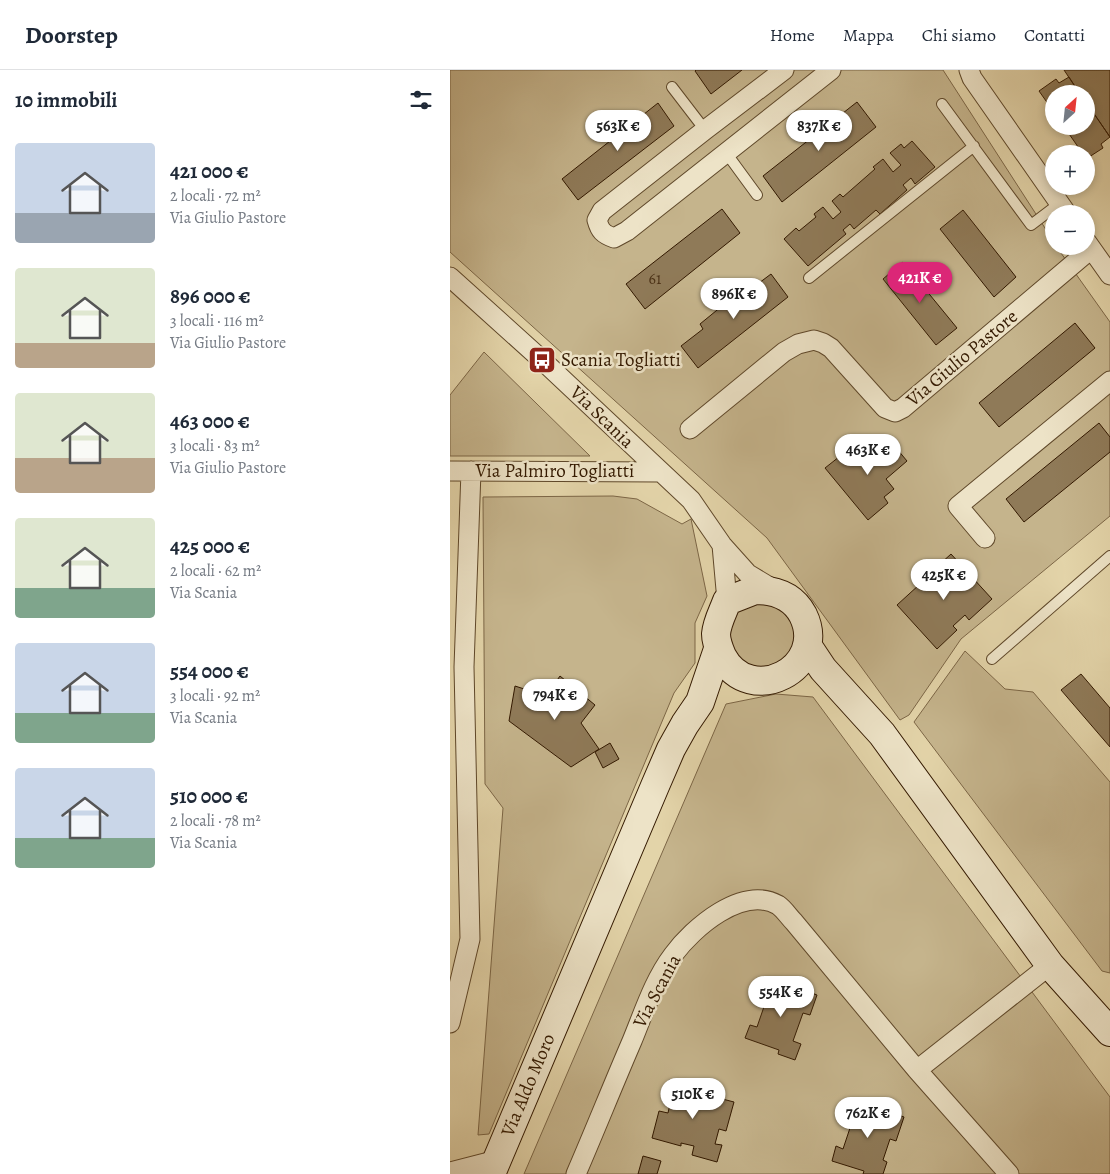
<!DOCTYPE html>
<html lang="it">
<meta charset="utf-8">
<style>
body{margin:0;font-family:Alegreya,serif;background:#f6f6f7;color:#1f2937;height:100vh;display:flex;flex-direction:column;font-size:19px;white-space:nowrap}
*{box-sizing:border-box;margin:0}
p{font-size:16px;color:#747a83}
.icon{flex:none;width:28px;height:28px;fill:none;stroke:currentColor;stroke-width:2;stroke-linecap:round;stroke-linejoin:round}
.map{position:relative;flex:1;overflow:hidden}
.details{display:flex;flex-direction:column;background:#fff;width:450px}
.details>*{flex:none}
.needle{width:32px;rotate:27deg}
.buttons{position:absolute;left:595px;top:15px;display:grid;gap:10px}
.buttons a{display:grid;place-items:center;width:50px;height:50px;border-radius:50%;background:#fff;box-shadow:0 2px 8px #0003;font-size:25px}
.price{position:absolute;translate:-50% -42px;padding:0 11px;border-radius:18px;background:#fff;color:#222;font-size:16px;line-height:32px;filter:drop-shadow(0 1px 2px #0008)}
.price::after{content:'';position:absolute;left:50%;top:30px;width:15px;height:11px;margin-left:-8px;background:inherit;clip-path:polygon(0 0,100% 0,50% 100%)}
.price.selected{background:#db2777;color:#fff}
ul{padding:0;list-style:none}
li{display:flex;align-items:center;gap:15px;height:125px;padding:0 15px}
li span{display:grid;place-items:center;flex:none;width:140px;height:100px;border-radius:5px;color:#555}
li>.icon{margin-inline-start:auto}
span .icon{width:60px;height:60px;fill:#fffc;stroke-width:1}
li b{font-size:21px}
h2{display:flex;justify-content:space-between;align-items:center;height:60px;padding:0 15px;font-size:21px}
header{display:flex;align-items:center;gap:30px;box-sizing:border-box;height:70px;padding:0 25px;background:#fff;border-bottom:1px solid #e0e1e3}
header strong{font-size:24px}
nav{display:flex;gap:28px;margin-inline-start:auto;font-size:18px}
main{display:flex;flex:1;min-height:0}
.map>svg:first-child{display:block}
</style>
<header>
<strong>Doorstep</strong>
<nav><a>Home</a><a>Mappa</a><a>Chi siamo</a><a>Contatti</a></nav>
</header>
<main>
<section class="details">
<h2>10 immobili<svg class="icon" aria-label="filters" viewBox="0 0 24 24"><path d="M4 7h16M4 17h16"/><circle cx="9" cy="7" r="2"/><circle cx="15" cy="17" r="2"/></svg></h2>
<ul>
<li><span style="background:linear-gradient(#c9d6e8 70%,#9aa5b1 0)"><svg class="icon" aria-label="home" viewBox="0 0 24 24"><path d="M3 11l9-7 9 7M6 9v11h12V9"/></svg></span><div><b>421 000 €</b><p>2 locali · 72 m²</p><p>Via Giulio Pastore</p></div></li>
<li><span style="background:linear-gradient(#dfe7d0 75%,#b9a48a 0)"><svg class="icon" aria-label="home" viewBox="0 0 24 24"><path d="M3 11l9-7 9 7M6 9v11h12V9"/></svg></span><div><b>896 000 €</b><p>3 locali · 116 m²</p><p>Via Giulio Pastore</p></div></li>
<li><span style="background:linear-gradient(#dfe7d0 65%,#b9a48a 0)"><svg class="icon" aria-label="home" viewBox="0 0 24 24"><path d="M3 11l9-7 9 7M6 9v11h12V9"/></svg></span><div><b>463 000 €</b><p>3 locali · 83 m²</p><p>Via Giulio Pastore</p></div></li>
<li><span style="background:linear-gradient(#dfe7d0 70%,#7fa58c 0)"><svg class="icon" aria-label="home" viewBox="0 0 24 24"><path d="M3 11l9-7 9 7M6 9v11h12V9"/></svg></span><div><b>425 000 €</b><p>2 locali · 62 m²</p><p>Via Scania</p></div></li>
<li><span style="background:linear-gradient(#c9d6e8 70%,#7fa58c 0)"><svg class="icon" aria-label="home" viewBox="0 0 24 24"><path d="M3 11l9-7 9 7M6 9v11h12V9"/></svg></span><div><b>554 000 €</b><p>3 locali · 92 m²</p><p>Via Scania</p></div></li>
<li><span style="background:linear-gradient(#c9d6e8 70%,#7fa58c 0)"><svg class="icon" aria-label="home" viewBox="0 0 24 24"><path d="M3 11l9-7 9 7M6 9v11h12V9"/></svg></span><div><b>510 000 €</b><p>2 locali · 78 m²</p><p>Via Scania</p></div></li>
</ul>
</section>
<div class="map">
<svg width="660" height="1104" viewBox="0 0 660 1104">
<rect width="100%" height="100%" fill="#e3d4a9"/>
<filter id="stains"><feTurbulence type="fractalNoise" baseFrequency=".004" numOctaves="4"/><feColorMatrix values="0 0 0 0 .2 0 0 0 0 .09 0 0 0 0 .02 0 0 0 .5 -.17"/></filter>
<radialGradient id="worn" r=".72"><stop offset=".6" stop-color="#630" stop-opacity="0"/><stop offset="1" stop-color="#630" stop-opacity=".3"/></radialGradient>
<!-- green -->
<path fill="#c5b48c" stroke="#7c6646" d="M 0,0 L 493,0 L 604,172 L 604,176 L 606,176 L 660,252 L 660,446 L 511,569 L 459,645 L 450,650 L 317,468 L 0,182 Z
M 34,282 L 140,386 L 0,386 L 0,325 Z
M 163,426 L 187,429 L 232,454 L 241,449 L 257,526 L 245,553 L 245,593 L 224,623 L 39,1064 L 28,1065 L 53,738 L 35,714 L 33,427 Z
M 304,529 L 336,539 L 346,559 L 342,582 L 325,597 L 301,599 L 281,585 C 277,549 270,548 304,529 Z
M 515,581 L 555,619 L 583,622 L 660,712 L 660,903 L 652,901 L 464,652 Z
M 326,624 L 363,627 L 660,1027 L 660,1104 L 74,1104 L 276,634 Z"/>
<!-- building -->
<path fill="#8f7a58" stroke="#331900" d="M 246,0 L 292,0 L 261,24 L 245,1 Z
M 614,0 L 660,0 L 660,67 L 636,32 L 636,24 L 630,24 Z
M 619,7 L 630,24 L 604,24 L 604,37 L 601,38 L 589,21 L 606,9 L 609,13 Z
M 407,32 L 426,57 L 332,132 L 313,106 Z
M 636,32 L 660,67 L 651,74 L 653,78 L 636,89 L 636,84 L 633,84 L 617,61 L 624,56 L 636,56 Z
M 208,33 L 224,56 L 128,130 L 112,109 Z
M 462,71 L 485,97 L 465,114 L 461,108 L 453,115 L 457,120 L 430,144 L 426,140 L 404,159 L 400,154 L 393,160 L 396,164 L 358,196 L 334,169 L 346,158 L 349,161 L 366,147 L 364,144 L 373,137 L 383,149 L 391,142 L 382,131 L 390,124 L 393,127 L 425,99 L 423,97 L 433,89 L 443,102 L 451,95 L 440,83 L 451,74 L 454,78 Z
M 272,139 L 290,163 L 195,239 L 176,214 Z
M 513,140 L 566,207 L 544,227 L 490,159 Z
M 453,192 L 507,258 L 486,275 L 433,209 Z
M 321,204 L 338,227 L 248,298 L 231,276 L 253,259 L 250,254 L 294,218 L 297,222 Z
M 625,253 L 645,278 L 549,357 L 529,333 Z
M 649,353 L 660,367 L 660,382 L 574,452 L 556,429 Z
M 437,367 L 457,391 L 436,409 L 444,419 L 434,427 L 438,433 L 418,450 L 375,398 L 394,383 L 398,388 L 407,380 L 413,387 Z
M 501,484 L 542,529 L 519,550 L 515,545 L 503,556 L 507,560 L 487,579 L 447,535 L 470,514 L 473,518 L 482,509 L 478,505 Z
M 631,604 L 660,638 L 660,677 L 611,620 Z
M 110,606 L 145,635 L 131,653 L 149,679 L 121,697 L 59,651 L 65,616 L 96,626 Z
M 160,673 L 169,689 L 153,698 L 145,682 Z
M 317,907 L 331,912 L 329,917 L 350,924 L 351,919 L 367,925 L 360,945 L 353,943 L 343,971 L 351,974 L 345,990 L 328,984 L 329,980 L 295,968 L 300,955 L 307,957 L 317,928 L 310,926 Z
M 219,1010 L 244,1017 L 242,1024 L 256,1028 L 257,1025 L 284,1032 L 276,1061 L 269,1059 L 265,1074 L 272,1075 L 267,1092 L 242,1085 L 244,1076 L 231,1073 L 231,1076 L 202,1068 L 209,1041 L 218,1043 L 220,1034 L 213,1032 Z
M 401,1029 L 418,1034 L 416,1040 L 434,1046 L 435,1040 L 454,1047 L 446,1071 L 440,1069 L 433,1090 L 437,1092 L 433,1104 L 413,1104 L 414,1101 L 382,1091 L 386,1076 L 393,1079 L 401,1055 L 394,1052 Z
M 193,1086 L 211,1091 L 207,1104 L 188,1104 Z"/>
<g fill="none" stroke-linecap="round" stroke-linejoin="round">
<!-- lane casing -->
<g stroke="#5f482a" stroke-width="12">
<path id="lane" d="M 222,17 L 255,60
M 492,34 L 581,155 L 610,133
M 277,84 L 307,125
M 359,208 L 524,76
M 542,589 L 660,486"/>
</g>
<!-- street casing -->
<g stroke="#5f482a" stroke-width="21">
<path id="street" d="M 334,0 L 255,60 L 152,141 L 147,150 C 150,161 153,164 164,168 L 177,161 L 381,0
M 519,0 L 522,8 L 617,144
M 636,171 L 660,205
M 0,207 L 92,290 L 241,430 L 272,475 L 298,504 L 323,519
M 240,359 L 334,282 L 348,274 L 364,270 L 373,273 L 381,278 L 435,338 L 445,342 L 453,338 L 641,179
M 0,401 L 211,402
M 535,468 L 508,436 L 660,311
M 272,475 L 277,531
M 0,953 L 20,869 L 14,597 L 21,401
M 467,1000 L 600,895
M 0,1102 L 47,1090
M 126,1104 C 145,1060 163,1015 182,971 C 194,942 204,910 223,885 C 243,858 292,815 328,835 C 334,839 339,847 344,852 L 467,1000 L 559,1104"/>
</g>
<!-- secondary casing -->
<g stroke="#331900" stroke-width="30">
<path id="secondary" d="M 305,520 C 325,520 343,526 353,545 C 379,598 300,639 272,586 C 269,579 266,572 266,564 C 267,552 273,542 277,531 Z
M 357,575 L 373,599 L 432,664 L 600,895 L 660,962
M 41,1104 L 205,716 L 221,679 L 235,654 L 250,632 L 268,579"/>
</g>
<!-- lane -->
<use href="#lane" stroke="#ede3c7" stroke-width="10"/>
<!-- street -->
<use href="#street" stroke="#ede3c7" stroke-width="19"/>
<!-- secondary -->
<use href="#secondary" stroke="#ede3c7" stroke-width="28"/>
</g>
<!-- icons -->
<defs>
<g id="bus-square" transform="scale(1.4375)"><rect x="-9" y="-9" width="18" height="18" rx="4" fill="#8f2418" stroke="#ede3c7"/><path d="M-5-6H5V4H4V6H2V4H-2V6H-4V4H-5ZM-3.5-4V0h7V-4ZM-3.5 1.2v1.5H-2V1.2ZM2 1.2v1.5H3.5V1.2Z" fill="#fff"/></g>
</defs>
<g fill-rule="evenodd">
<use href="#bus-square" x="92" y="290"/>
</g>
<g text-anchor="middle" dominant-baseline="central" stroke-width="5" stroke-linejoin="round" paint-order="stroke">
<!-- number labels -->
<g font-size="16" fill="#4a3116">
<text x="205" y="209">61</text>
</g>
<!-- street labels -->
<g font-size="19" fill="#331900" stroke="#ede3c7">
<text transform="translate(512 288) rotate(-40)">Via Giulio Pastore</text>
<text transform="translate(152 347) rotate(44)">Via Scania</text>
<text x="105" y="401">Via Palmiro Togliatti</text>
<text transform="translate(207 921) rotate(-62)">Via Scania</text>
<text transform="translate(78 1015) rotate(-67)">Via Aldo Moro</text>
</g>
<!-- poi labels -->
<g font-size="19" fill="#331900" stroke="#ede3c7" text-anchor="start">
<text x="111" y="290">Scania Togliatti</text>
</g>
</g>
<rect width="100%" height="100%" filter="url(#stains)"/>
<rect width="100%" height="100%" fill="url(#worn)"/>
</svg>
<div class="buttons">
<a><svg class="needle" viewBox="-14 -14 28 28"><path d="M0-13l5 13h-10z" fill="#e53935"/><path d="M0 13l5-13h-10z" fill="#747a83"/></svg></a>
<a>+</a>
<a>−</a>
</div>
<b class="price" style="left:168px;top:82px">563K €</b>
<b class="price" style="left:369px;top:82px">837K €</b>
<b class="price selected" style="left:470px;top:234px">421K €</b>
<b class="price" style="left:284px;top:250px">896K €</b>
<b class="price" style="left:418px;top:406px">463K €</b>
<b class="price" style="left:494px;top:531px">425K €</b>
<b class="price" style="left:105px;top:651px">794K €</b>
<b class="price" style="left:331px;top:948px">554K €</b>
<b class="price" style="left:243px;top:1050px">510K €</b>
<b class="price" style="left:418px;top:1069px">762K €</b>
</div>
</main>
